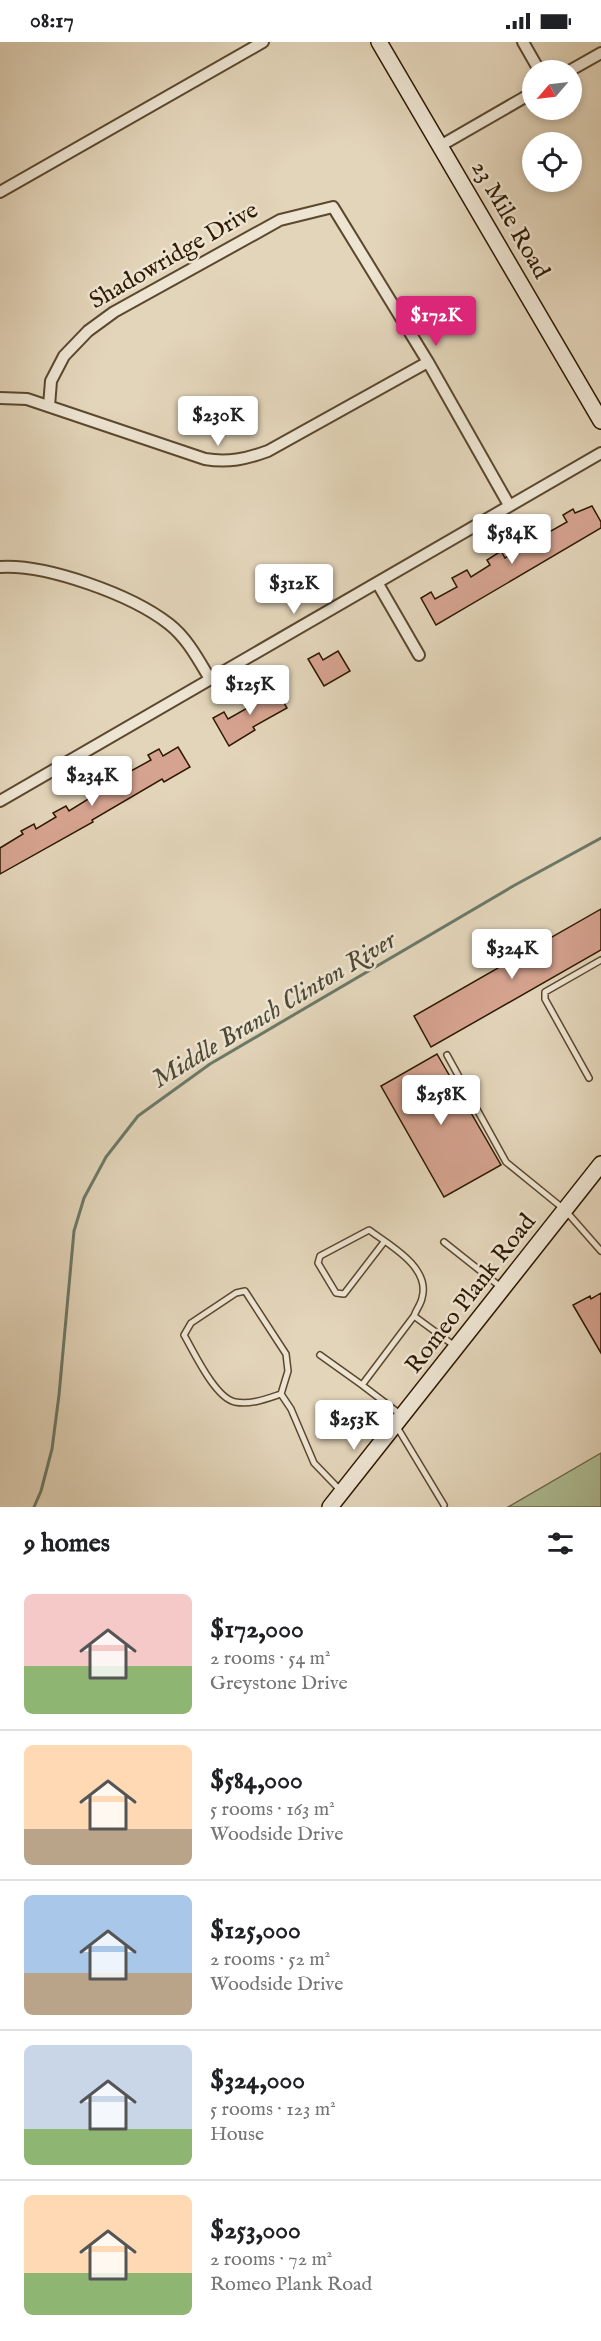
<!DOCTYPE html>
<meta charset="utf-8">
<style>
body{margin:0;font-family:"IM FELL English",serif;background:#f2f2f2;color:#202124;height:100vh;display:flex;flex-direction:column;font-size:22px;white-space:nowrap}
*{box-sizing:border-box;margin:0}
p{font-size:20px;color:#757577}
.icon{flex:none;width:33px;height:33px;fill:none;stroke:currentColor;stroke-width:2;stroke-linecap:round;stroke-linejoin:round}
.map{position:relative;height:1465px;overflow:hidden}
.sheet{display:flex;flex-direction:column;background:#fff;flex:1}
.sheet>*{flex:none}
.needle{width:39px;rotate:242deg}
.tools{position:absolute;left:522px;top:18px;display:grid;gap:12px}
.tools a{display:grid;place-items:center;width:60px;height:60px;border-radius:50%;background:#fff;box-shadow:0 3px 9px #0003;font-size:30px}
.price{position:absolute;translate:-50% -51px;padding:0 14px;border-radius:6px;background:#fff;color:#222;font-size:20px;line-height:39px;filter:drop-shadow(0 2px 3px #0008)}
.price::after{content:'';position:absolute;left:50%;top:36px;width:18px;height:14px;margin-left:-9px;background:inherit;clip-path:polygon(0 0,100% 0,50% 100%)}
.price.on{background:#db2777;color:#fff}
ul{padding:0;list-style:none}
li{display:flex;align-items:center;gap:18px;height:150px;padding:0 24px}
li+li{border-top:2px solid #e0e0e0}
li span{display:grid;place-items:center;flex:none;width:168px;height:120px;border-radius:9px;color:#555}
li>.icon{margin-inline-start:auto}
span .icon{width:72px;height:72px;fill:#fffc;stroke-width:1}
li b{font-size:26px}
h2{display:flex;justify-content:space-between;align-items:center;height:72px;padding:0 24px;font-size:26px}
.status{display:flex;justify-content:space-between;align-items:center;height:42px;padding:0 30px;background:#fff;direction:ltr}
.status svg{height:16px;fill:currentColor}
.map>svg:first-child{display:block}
</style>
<div class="status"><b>08:17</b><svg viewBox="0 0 49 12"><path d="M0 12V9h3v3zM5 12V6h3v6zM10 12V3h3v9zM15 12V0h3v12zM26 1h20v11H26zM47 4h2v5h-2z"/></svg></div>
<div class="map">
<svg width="601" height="1465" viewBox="0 0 601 1465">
<rect width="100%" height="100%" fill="#e3d5ba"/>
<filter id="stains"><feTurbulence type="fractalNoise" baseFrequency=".00333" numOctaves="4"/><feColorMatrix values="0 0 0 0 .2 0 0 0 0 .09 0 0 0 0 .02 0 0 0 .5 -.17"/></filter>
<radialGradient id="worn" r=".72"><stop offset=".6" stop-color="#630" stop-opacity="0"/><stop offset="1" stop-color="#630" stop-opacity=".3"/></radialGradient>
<!-- green -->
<path fill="#aebe95" stroke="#6e6c4a" stroke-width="1.5" d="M 601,1411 L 601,1465 L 508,1465 Z"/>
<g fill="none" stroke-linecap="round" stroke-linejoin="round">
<!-- stream -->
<path stroke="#6c7968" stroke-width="3" d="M 34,1465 L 41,1449 L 52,1407 L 59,1353 L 74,1189 L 84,1156 L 106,1115 L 138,1074 L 210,1022 L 515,843 L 601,796"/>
</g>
<!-- building -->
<path fill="#d6a390" stroke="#2e1900" stroke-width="1.5" d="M 592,464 L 601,480 L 601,486 L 436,583 L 421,556 L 431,550 L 435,557 L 457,545 L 452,536 L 467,528 L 471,535 L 490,523 L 487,518 L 501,509 L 505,516 L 530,501 L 526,494 L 541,486 L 544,493 L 567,480 L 563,473 L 573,467 L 575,471 Z
M 338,609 L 350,629 L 324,644 L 308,617 L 319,611 L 323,618 Z
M 275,646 L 287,666 L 253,685 L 255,688 L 229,704 L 213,676 L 224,670 L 228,677 L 251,664 L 245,654 L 256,647 L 260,655 Z
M 178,705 L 190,725 L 164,740 L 162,737 L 92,778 L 93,780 L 0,832 L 0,806 L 23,792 L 21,789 L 34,782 L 36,787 L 56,775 L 53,771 L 66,764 L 69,769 L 90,756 L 86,749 L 98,742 L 100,747 L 119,736 L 117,732 L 129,725 L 131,729 L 151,718 L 148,713 L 159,707 L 163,714 Z
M 601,867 L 601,908 L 431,1005 L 414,974 Z
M 437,1012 L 501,1123 L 444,1155 L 381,1044 Z
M 601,1251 L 601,1311 L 573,1263 L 590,1254 L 591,1257 Z"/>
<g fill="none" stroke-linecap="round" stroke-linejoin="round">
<!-- lane casing -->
<g stroke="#5b482e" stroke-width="8">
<path id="lane" d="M 447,1013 L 506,1120 L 565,1168 L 601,1209
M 589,1036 L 545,957 L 545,950 L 601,918
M 384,1200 L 344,1252 L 336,1251 L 318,1221 L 320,1214 L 369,1188 C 389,1203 431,1225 422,1256 C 421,1262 416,1268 414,1274 L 456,1305
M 444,1200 L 502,1246
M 320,1313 L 362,1343 L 414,1274
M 362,1343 L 400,1372
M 281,1352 C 266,1357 251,1363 235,1360 C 215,1356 194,1310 184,1293 L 191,1281 L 236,1251 L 245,1249 L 286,1312 L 288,1329 L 281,1352 L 291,1367 L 314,1421 L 341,1449
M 397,1385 L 444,1463"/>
</g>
<!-- street casing -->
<g stroke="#5b482e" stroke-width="14">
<path id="street" d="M 523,0 L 539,28
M 571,28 L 601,11
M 440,104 L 532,51
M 0,150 L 263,0
M 0,356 L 27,357 L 205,417 C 228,421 246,417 268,409 L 428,320
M 49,364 L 51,339 L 64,314 L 88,289 L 114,270 L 280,178 L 333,165 L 428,320 L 509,463
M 0,525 C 47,522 132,553 169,582 C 187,596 198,617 210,637
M 378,542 L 419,613
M 0,759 L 601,411"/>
</g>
<!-- secondary casing -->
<g stroke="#2e1900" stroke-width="18">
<path id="secondary" d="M 379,0 L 601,379
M 330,1465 L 601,1122"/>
</g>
<!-- lane -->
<use href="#lane" stroke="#ede4d2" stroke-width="5"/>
<!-- street -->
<use href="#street" stroke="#ede4d2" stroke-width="10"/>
<!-- secondary -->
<use href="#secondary" stroke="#ede4d2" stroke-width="15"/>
</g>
<g text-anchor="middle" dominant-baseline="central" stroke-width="5" stroke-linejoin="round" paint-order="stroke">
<!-- street labels -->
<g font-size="24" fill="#2e1900" stroke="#ede4d2">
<text transform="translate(510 178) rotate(60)">23 Mile Road</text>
<text transform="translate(174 214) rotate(-30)">Shadowridge Drive</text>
<text transform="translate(471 1252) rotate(-52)">Romeo Plank Road</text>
</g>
<!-- water labels -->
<g font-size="26" font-style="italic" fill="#4d4934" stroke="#ede4d2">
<text transform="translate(274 968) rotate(-31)">Middle Branch Clinton River</text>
</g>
</g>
<rect width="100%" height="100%" filter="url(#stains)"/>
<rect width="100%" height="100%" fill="url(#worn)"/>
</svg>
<div class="tools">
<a><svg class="needle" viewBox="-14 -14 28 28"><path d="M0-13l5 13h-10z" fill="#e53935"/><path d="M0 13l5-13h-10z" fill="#757577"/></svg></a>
<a><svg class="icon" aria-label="locate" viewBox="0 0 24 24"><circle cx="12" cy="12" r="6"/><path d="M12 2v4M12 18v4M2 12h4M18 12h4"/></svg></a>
</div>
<b class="price on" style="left:436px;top:305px">$172K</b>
<b class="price" style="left:218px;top:405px">$230K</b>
<b class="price" style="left:512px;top:523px">$584K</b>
<b class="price" style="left:294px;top:573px">$312K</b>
<b class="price" style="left:250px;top:674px">$125K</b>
<b class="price" style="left:92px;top:765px">$234K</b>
<b class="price" style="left:512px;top:938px">$324K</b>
<b class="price" style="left:441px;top:1084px">$258K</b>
<b class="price" style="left:354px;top:1409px">$253K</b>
</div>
<section class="sheet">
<h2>9 homes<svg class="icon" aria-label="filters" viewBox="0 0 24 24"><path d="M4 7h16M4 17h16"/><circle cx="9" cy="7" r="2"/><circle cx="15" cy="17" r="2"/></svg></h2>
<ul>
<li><span style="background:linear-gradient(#f6c9c9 60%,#8fb573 0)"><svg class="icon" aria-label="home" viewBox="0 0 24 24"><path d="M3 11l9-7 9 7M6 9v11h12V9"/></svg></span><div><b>$172,000</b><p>2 rooms · 54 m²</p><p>Greystone Drive</p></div></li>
<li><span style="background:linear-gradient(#ffd9b3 70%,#b9a48a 0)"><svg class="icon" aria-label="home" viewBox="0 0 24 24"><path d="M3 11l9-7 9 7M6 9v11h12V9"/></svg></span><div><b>$584,000</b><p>5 rooms · 163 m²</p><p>Woodside Drive</p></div></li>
<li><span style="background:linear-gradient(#a9c7e8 65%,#b9a48a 0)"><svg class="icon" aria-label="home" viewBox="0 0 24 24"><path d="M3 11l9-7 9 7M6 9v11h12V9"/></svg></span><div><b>$125,000</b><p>2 rooms · 52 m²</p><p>Woodside Drive</p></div></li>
<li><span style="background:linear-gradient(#c9d6e8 70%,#8fb573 0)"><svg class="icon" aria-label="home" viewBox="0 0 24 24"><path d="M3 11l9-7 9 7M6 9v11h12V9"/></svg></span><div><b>$324,000</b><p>5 rooms · 123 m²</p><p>House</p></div></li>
<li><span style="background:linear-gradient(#ffd9b3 65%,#8fb573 0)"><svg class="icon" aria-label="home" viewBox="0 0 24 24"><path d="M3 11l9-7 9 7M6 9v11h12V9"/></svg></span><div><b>$253,000</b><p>2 rooms · 72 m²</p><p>Romeo Plank Road</p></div></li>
</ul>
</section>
